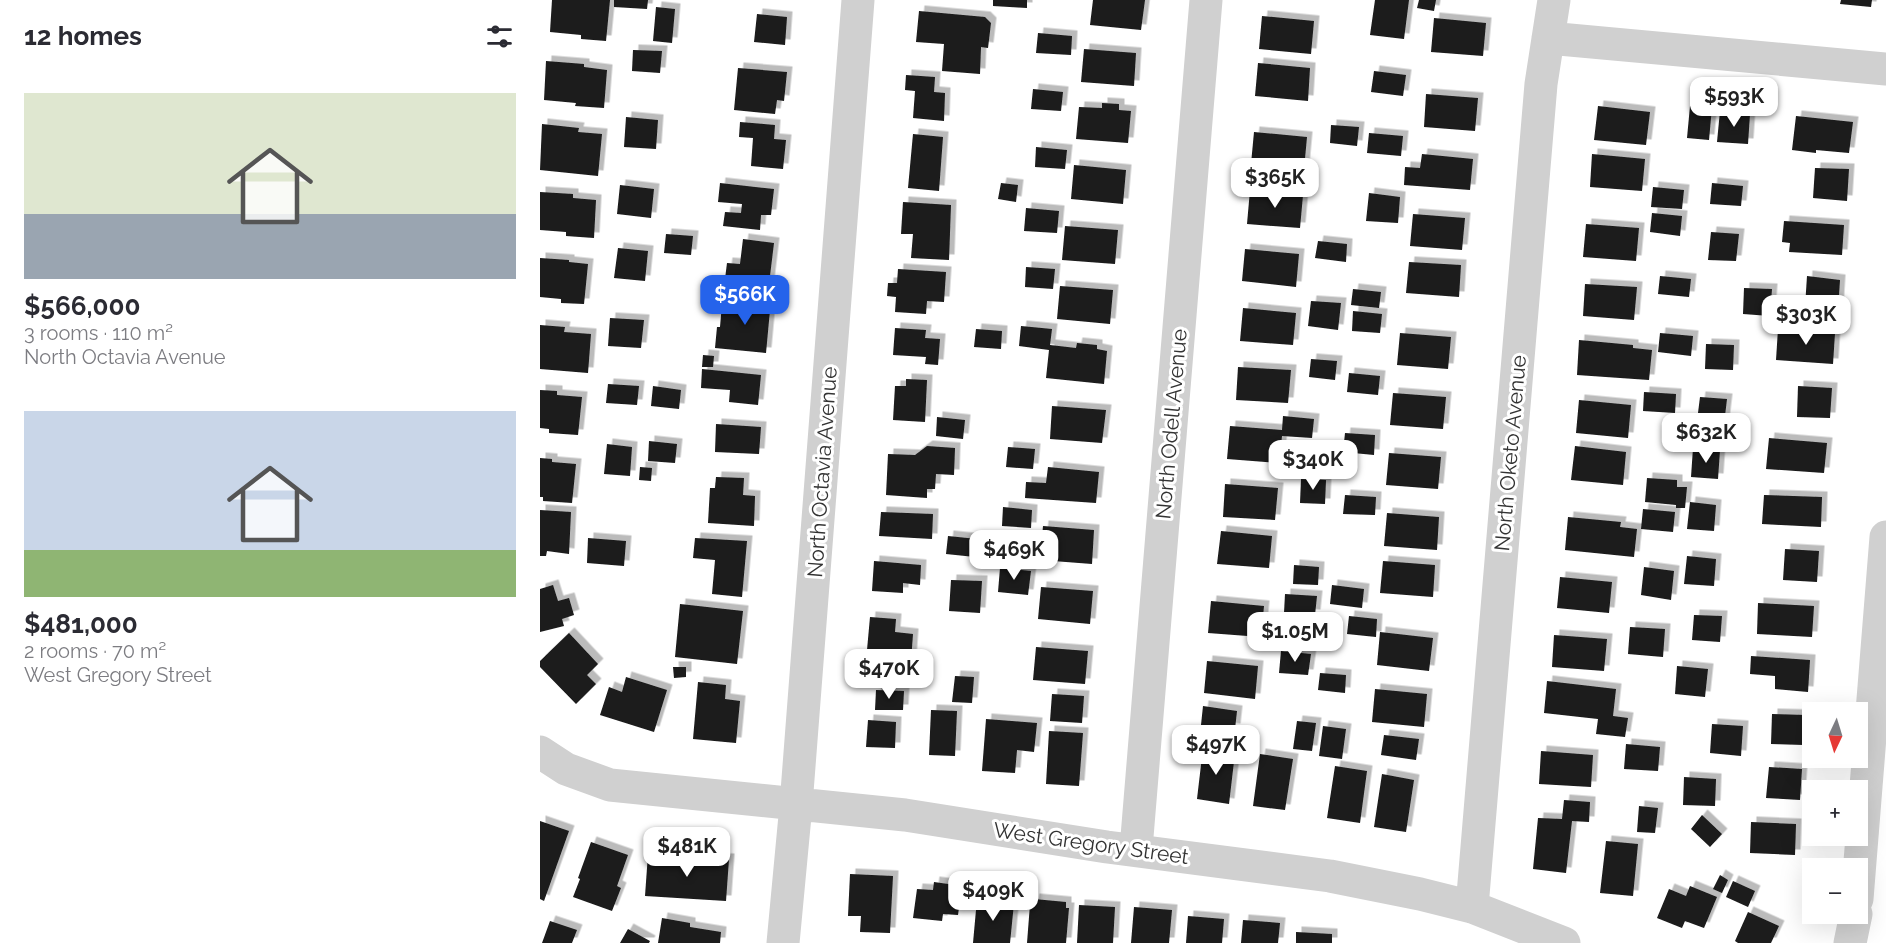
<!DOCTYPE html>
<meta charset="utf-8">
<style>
body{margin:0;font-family:Raleway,sans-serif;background:#f2f2f3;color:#2b2b33;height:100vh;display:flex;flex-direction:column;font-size:22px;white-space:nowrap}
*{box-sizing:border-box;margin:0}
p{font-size:20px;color:#7c7c81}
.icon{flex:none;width:33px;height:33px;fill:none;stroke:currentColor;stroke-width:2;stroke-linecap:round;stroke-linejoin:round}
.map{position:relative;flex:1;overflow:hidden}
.panel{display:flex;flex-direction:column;background:#fff;width:540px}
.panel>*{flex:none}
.needle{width:39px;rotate:184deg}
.fabs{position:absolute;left:1262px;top:702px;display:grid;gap:12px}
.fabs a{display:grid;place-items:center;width:66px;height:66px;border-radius:0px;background:#fff;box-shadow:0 6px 24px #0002;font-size:30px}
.price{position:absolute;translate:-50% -51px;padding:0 14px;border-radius:12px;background:#fff;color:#222;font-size:20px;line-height:39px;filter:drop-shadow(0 2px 3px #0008)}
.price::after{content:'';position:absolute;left:50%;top:36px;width:18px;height:14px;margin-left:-9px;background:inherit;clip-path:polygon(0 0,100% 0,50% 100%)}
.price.active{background:#2563eb;color:#fff}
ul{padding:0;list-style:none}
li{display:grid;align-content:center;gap:12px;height:318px;padding:0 24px}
li span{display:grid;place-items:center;height:186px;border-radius:0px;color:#555}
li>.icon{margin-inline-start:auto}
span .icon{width:108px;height:108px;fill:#fffc;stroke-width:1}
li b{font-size:26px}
h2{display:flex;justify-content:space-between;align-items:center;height:72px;padding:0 24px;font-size:26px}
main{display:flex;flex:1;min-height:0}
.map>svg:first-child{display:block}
</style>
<main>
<section class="panel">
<h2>12 homes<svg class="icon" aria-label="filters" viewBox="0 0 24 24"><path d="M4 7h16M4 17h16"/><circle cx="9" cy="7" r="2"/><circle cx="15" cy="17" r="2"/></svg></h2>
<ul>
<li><span style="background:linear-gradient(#dfe7d0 65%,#9aa5b1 0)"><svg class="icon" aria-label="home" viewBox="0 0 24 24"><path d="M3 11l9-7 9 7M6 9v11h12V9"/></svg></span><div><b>$566,000</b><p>3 rooms · 110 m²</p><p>North Octavia Avenue</p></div></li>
<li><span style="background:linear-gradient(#c9d6e8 75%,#8fb573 0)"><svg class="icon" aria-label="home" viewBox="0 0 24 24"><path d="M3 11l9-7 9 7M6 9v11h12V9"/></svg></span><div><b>$481,000</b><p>2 rooms · 70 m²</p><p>West Gregory Street</p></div></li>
</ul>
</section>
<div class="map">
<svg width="1346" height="943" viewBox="0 0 1346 943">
<defs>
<filter id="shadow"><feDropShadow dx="5.5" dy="-5.5" stdDeviation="0" flood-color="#0004"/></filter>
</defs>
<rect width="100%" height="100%" fill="#fff"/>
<!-- building -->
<path fill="#1a1a1a" filter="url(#shadow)" d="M 12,0 L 70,0 L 66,41 L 41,39 L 41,35 L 10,32 Z
M 74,0 L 108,0 L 107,9 L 74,7 Z
M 453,0 L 487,0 L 487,8 L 453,6 Z
M 553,0 L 605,0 L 601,30 L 550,25 Z
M 835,0 L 869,0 L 864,39 L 830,35 Z
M 879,0 L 896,0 L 894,11 L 877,8 Z
M 1301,0 L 1332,0 L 1331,7 L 1300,4 Z
M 116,7 L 135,9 L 132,43 L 113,41 Z
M 379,11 L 445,17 L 451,23 L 448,48 L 441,47 L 440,74 L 402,71 L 404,44 L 376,42 Z
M 217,14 L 247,17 L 245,45 L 214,42 Z
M 722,16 L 774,21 L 771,54 L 719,49 Z
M 894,18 L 946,23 L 943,56 L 891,52 Z
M 498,33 L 532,36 L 531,55 L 496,53 Z
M 544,49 L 596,53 L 594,86 L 541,82 Z
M 93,50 L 122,51 L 120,73 L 92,71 Z
M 6,61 L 44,64 L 44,67 L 67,70 L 64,108 L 35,106 L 36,103 L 4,100 Z
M 718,63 L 770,68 L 768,101 L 715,96 Z
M 198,68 L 247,72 L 244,101 L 237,100 L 235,114 L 194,110 Z
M 834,71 L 866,75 L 863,96 L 831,92 Z
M 366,75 L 395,77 L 394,92 L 405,93 L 404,121 L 373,118 L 375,91 L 365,90 Z
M 493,89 L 523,92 L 521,111 L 491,109 Z
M 886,94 L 938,98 L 935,131 L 884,127 Z
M 562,103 L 579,104 L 579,110 L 591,111 L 588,143 L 536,139 L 539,107 L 562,108 Z
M 1058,106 L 1110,112 L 1106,145 L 1054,140 Z
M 1150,106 L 1172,107 L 1169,140 L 1147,138 Z
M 1180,111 L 1210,114 L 1208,144 L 1177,142 Z
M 1256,116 L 1313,122 L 1309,153 L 1276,150 L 1276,153 L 1252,150 Z
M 86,117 L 118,120 L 116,149 L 84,147 Z
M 200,122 L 235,125 L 234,139 L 246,140 L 243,169 L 211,166 L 213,138 L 199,137 Z
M 2,124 L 39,128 L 38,132 L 62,134 L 58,176 L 0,170 Z
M 791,125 L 819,127 L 817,146 L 790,143 Z
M 714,132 L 767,137 L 764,169 L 711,164 Z
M 829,133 L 863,136 L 861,156 L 827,153 Z
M 373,134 L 403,137 L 399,191 L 368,188 Z
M 496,147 L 527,150 L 525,169 L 495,167 Z
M 882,154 L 933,159 L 930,190 L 864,185 L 865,167 L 880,168 Z
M 1052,154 L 1105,159 L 1102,191 L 1050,187 Z
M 534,165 L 586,170 L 583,204 L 531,199 Z
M 1275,168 L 1309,169 L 1307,201 L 1273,198 Z
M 180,183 L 234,189 L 231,215 L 221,215 L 220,230 L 183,226 L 185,212 L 201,213 L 202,204 L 178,202 Z
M 461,183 L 478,185 L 476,202 L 458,199 Z
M 1172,183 L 1203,186 L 1201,206 L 1170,204 Z
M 80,185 L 114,189 L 111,218 L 77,214 Z
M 1113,187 L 1144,190 L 1142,209 L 1111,207 Z
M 710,190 L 763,195 L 760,228 L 707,224 Z
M 0,192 L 33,194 L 33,198 L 56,200 L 54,238 L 26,236 L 26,232 L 0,230 Z
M 829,193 L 860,197 L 858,223 L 826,221 Z
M 363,202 L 411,205 L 409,260 L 371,258 L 373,234 L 361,234 Z
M 486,208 L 519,211 L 517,233 L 484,231 Z
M 1112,213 L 1142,216 L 1140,236 L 1110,232 Z
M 873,214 L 925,218 L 922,250 L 870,246 Z
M 1244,221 L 1304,225 L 1302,255 L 1249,252 L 1250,243 L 1242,242 Z
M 1046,224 L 1099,228 L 1096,261 L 1043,257 Z
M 525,226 L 578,230 L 575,264 L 522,260 Z
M 1171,232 L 1199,234 L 1196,261 L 1168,260 Z
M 126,234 L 153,236 L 151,255 L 124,253 Z
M 203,239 L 234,243 L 229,284 L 185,279 L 187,263 L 200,264 Z
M 778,241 L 807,244 L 806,262 L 775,258 Z
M 78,248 L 108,251 L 105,281 L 74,278 Z
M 705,249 L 759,254 L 756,287 L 702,281 Z
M 0,258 L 29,260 L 29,262 L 48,264 L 44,304 L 21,303 L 21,299 L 0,297 Z
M 869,262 L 921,265 L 919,297 L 866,293 Z
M 486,267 L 515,269 L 513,289 L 485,287 Z
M 358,269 L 406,272 L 404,302 L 387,301 L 386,314 L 355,312 L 356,297 L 347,296 L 348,283 L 357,283 Z
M 1120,276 L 1151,279 L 1149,297 L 1118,294 Z
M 1267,276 L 1300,280 L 1298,311 L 1265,307 Z
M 1045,284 L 1097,287 L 1094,320 L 1043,316 Z
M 520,286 L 573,290 L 570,324 L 517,319 Z
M 1204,288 L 1232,289 L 1230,316 L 1203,314 Z
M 813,289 L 841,292 L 839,308 L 811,305 Z
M 205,297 L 231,299 L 226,353 L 175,348 L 177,327 L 180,327 L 182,304 L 203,307 Z
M 771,301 L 801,303 L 798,330 L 768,326 Z
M 703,308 L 756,313 L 753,345 L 700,341 Z
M 813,311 L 842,314 L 840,333 L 812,331 Z
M 70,318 L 104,320 L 101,348 L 68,346 Z
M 0,325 L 25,327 L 24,332 L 51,334 L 48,373 L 0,369 Z
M 481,326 L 512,329 L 510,345 L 536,348 L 537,343 L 557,345 L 557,349 L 567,351 L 564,384 L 506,378 L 509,350 L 479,346 Z
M 355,328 L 386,330 L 385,338 L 400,339 L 398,365 L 385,364 L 386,357 L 353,355 Z
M 436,329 L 462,331 L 461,349 L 434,347 Z
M 1238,329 L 1295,333 L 1293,364 L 1236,360 Z
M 860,333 L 911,337 L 908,369 L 857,365 Z
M 1120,333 L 1153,336 L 1151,356 L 1118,352 Z
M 1039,340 L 1093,345 L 1093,348 L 1112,350 L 1109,380 L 1037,375 Z
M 1166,344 L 1194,345 L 1193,370 L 1165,369 Z
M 163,355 L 174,356 L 173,367 L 162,367 Z
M 771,359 L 797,361 L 795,380 L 769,377 Z
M 698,367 L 751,370 L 748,403 L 696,400 Z
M 162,369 L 221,375 L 218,405 L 189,402 L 190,390 L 161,388 Z
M 809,373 L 840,376 L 838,395 L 807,392 Z
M 366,379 L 387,380 L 385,422 L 353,420 L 355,386 L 366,386 Z
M 68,384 L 99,386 L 97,405 L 66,403 Z
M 113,386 L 141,390 L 139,409 L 111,406 Z
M 1258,386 L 1292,388 L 1290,418 L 1257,417 Z
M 0,390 L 17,391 L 17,395 L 42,397 L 38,435 L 9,433 L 9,429 L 0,428 Z
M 1104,392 L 1136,394 L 1135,413 L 1103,411 Z
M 853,393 L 906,397 L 903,429 L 850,425 Z
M 1160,397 L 1187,399 L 1184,424 L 1157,421 Z
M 1039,400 L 1091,405 L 1088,438 L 1036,433 Z
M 512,406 L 566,410 L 562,443 L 510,439 Z
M 743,416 L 774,419 L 772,438 L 742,436 L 739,463 L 687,459 L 690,426 L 742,430 Z
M 397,417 L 425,420 L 423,439 L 396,436 Z
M 176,424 L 221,427 L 219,454 L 175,452 Z
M 805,433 L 835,435 L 834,455 L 803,452 Z
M 1229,438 L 1287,443 L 1284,473 L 1226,469 Z
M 109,441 L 137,444 L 135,463 L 108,461 Z
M 67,444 L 92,447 L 90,476 L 64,474 Z
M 387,446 L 415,448 L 414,475 L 396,474 L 395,489 L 387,489 L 387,498 L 346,495 L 348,454 L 375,455 Z
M 1035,446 L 1086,452 L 1083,485 L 1031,480 Z
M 468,447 L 495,449 L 493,469 L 466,467 Z
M 1153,448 L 1180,450 L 1178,479 L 1151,477 Z
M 849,453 L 901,457 L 898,489 L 846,485 Z
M 0,458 L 12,459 L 12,462 L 36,464 L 32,503 L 3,501 L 3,497 L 0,497 Z
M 100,467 L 112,468 L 111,481 L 99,480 Z
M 508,467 L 559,472 L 556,503 L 485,498 L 486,482 L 506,483 Z
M 176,477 L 204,478 L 203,495 L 215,496 L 214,526 L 168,523 L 170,488 L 175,488 Z
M 1107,478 L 1137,480 L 1137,487 L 1147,487 L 1145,508 L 1136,508 L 1136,505 L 1105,502 Z
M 761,479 L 786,480 L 785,504 L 760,503 Z
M 685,484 L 738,488 L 735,520 L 683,517 Z
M 805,495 L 836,497 L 835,515 L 803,514 Z
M 1224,495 L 1282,497 L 1281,527 L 1222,524 Z
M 1150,502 L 1176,505 L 1174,531 L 1147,529 Z
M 463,507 L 492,510 L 491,528 L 462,526 Z
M 1103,509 L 1135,512 L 1133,532 L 1101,529 Z
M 0,510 L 31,512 L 29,554 L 7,551 L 6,556 L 0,556 Z
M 341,512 L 393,514 L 392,539 L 339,536 Z
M 847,513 L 899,517 L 897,550 L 844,546 Z
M 1028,517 L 1081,522 L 1080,527 L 1097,529 L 1094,557 L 1025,550 Z
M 503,526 L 554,530 L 552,564 L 500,560 Z
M 681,531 L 732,536 L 729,568 L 677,564 Z
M 408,536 L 437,539 L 435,557 L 406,554 Z
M 48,538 L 86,541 L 84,566 L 47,563 Z
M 155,538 L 207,541 L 202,597 L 172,594 L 175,560 L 153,558 Z
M 1245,549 L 1279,551 L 1277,582 L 1243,580 Z
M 1147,556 L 1176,559 L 1174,586 L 1144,584 Z
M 334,561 L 381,565 L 380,585 L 363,583 L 363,593 L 332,591 Z
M 843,561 L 895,565 L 893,597 L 840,593 Z
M 754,565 L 779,567 L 778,585 L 753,584 Z
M 1104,567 L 1134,571 L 1131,600 L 1101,595 Z
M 460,568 L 491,571 L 488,595 L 458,592 Z
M 1020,577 L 1072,582 L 1069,613 L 1017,608 Z
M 411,580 L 442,581 L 440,613 L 409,611 Z
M 13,585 L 18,601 L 29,598 L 34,615 L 22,619 L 24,626 L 0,632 L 0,589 Z
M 792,585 L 824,589 L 822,608 L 790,604 Z
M 501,587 L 553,591 L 550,624 L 498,619 Z
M 745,594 L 777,596 L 775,615 L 744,613 Z
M 671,601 L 724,606 L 721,637 L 668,633 Z
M 1218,603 L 1274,606 L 1272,637 L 1217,634 Z
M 140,604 L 203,611 L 197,664 L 135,657 Z
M 1154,615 L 1182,616 L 1180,642 L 1152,640 Z
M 809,616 L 837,619 L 836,637 L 807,634 Z
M 330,617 L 356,619 L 355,632 L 373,634 L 370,675 L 336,673 L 338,651 L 327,650 Z
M 1090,627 L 1125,629 L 1123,657 L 1088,654 Z
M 840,632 L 893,638 L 889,671 L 837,665 Z
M 29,633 L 58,664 L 47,675 L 56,684 L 36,704 L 0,667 L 0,661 Z
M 1014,635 L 1067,639 L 1064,671 L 1012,667 Z
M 496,647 L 548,651 L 545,684 L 493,680 Z
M 741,651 L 771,654 L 768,675 L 739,673 Z
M 1211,656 L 1270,660 L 1268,692 L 1235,689 L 1235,676 L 1210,674 Z
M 667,661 L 718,666 L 715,699 L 664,693 Z
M 1137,666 L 1168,669 L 1165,697 L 1135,694 Z
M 133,667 L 146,667 L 146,677 L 134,678 Z
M 780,673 L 806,675 L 805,693 L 778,690 Z
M 415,676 L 434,677 L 432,703 L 412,702 Z
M 86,677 L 127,690 L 114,732 L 60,715 L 69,687 L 82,692 Z
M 1007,681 L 1076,689 L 1073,716 L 1088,718 L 1085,737 L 1056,734 L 1058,719 L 1004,713 Z
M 158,682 L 186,685 L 185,699 L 200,701 L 196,743 L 153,739 Z
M 835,689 L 887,694 L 884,727 L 832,722 Z
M 336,690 L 364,691 L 363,710 L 335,710 Z
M 512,694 L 544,696 L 542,723 L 510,721 Z
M 663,706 L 697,711 L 695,729 L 661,725 Z
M 391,710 L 417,711 L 415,756 L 389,755 Z
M 1232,714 L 1266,715 L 1264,745 L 1231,744 Z
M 446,719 L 497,723 L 494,752 L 477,750 L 475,773 L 442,771 Z
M 328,720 L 356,722 L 355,748 L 326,747 Z
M 757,721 L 776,723 L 772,751 L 753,749 Z
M 1172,724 L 1203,726 L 1201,756 L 1170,753 Z
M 783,726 L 806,729 L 802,759 L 779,756 Z
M 509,731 L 543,733 L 539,786 L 506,784 Z
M 844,735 L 879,739 L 876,760 L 841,755 Z
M 1086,744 L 1120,747 L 1118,771 L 1084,769 Z
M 663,748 L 695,753 L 689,804 L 657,799 Z
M 1001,751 L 1053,755 L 1051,787 L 999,784 Z
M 720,754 L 753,759 L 745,810 L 713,806 Z
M 795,766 L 827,771 L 820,823 L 787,818 Z
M 1229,767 L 1262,769 L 1260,800 L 1226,798 Z
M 842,774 L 874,780 L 866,832 L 834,827 Z
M 1144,777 L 1176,779 L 1175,806 L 1143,805 Z
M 1024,800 L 1050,802 L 1049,822 L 1032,821 L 1026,873 L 993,869 L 998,818 L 1022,819 Z
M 1099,806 L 1118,808 L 1115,833 L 1097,832 Z
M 1162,815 L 1182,834 L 1170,847 L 1151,829 Z
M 0,821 L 29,831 L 4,901 L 0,899 Z
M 1211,822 L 1256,824 L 1255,855 L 1210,853 Z
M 1066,841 L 1098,844 L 1093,896 L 1060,893 Z
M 51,842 L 88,855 L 77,886 L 81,888 L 72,911 L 33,897 L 40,879 L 38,878 Z
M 108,854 L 189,859 L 186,901 L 105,896 Z
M 310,874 L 353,876 L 350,933 L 320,932 L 321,916 L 308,916 Z
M 1180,875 L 1188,880 L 1182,893 L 1173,889 Z
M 1193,881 L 1215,891 L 1208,907 L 1186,897 Z
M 394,882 L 422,886 L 418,915 L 403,914 L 402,921 L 373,918 L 377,889 L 393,890 Z
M 1150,886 L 1177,897 L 1164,928 L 1145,921 L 1142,928 L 1117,918 L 1129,889 L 1146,896 Z
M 437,899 L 474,903 L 470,943 L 433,943 Z
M 494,899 L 526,902 L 526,908 L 529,908 L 526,943 L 487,943 L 490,904 L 493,904 Z
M 539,905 L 575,907 L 573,943 L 537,943 Z
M 594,907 L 632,910 L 629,943 L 591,943 Z
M 1208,912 L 1239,926 L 1231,943 L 1198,943 L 1195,941 Z
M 648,916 L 684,919 L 682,943 L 646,943 Z
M 122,918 L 150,923 L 150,927 L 181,932 L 180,943 L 118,943 Z
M 703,920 L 740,923 L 738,943 L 701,943 Z
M 10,921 L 37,930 L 32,943 L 2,943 Z
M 88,929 L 110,941 L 109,943 L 80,943 Z
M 756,932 L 792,934 L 792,943 L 756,943 Z"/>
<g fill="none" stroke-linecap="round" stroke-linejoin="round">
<!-- minor -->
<path stroke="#d0d0d0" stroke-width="33" d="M 1008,38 L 1346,69
M 0,752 L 26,769 L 70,785 L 365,815 L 567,847 L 790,876 L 880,894 L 932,907 L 1024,943
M 596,849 L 666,0
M 1317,899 L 1346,537
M 932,907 L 1001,84 L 1014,0
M 243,943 L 256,805 L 318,0
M 1310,943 L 1316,914"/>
</g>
<g text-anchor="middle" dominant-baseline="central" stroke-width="6" stroke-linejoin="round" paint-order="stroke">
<!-- street labels -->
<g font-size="21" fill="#333" stroke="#fff">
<text transform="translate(631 424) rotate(-85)">North Odell Avenue</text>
<text transform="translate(970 453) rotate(-85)">North Oketo Avenue</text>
<text transform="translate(282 472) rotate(-86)">North Octavia Avenue</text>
<text transform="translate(551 843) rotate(8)">West Gregory Street</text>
</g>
</g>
</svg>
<div class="fabs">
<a><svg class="needle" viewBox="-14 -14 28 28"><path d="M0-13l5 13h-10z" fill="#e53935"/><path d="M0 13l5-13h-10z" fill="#7c7c81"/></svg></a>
<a>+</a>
<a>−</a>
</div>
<b class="price" style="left:1194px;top:128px">$593K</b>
<b class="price" style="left:735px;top:209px">$365K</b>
<b class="price active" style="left:205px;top:326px">$566K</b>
<b class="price" style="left:1266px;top:346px">$303K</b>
<b class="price" style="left:1166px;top:464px">$632K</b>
<b class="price" style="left:773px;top:491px">$340K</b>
<b class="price" style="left:474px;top:581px">$469K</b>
<b class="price" style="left:755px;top:663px">$1.05M</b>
<b class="price" style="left:349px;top:700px">$470K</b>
<b class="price" style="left:676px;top:776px">$497K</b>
<b class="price" style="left:147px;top:878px">$481K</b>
<b class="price" style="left:453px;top:922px">$409K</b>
</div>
</main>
